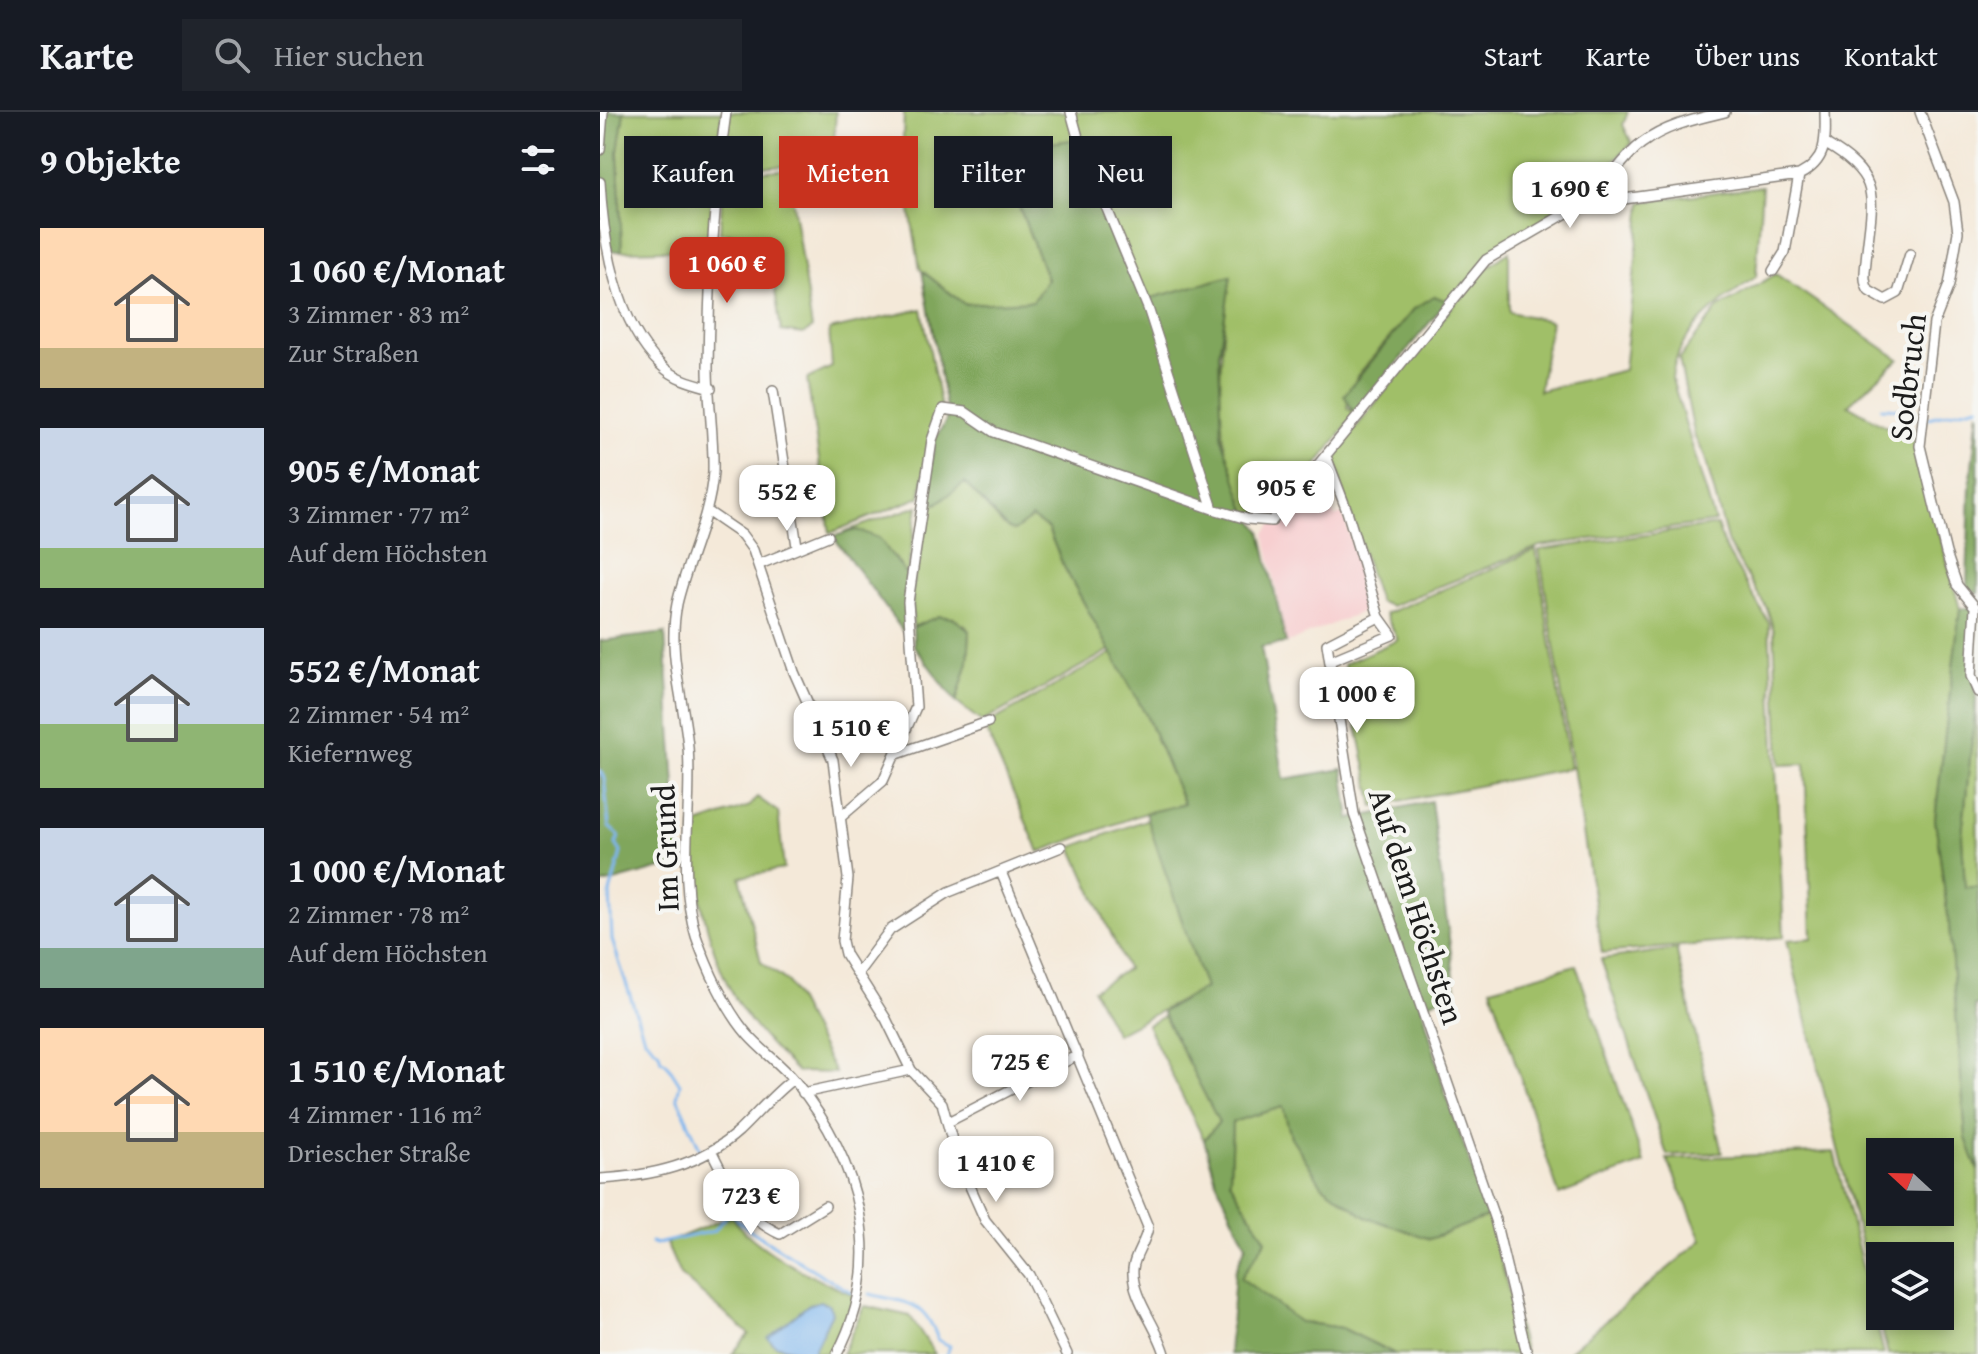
<!DOCTYPE html>
<html lang="de">
<meta charset="utf-8">
<style>
body{margin:0;font-family:"Gentium Book Plus",serif;background:#20242c;color:#f1f3f6;height:100vh;display:flex;flex-direction:column;font-size:30px;white-space:nowrap}
*{box-sizing:border-box;margin:0}
p{font-size:26px;color:#9ea1a6}
.icon{flex:none;width:44px;height:44px;fill:none;stroke:currentColor;stroke-width:2;stroke-linecap:round;stroke-linejoin:round}
.map{position:relative;flex:1;overflow:hidden}
.drawer{display:flex;flex-direction:column;background:#171b24;width:600px}
.drawer>*{flex:none}
.banner{position:absolute;left:24px;top:24px;width:760px;height:72px;display:flex;gap:16px}
.needle{width:52px;rotate:292deg}
.tools{position:absolute;left:1266px;top:1026px;display:grid;gap:16px}
.tools a{display:grid;place-items:center;width:88px;height:88px;border-radius:0px;background:#171b24;box-shadow:0 4px 12px #0003;font-size:40px}
.price{position:absolute;translate:-50% -68px;padding:0 18px;border-radius:16px;background:#fff;color:#222;font-size:26px;line-height:52px;filter:drop-shadow(0 2px 4px #0008)}
.price::after{content:'';position:absolute;left:50%;top:48px;width:24px;height:18px;margin-left:-12px;background:inherit;clip-path:polygon(0 0,100% 0,50% 100%)}
.price.selected{background:#c8321e;color:#fff}
ul{padding:0;list-style:none}
li{display:flex;align-items:center;gap:24px;height:200px;padding:0 40px}
li span{display:grid;place-items:center;flex:none;width:224px;height:160px;border-radius:0px;color:#555}
li>.icon{margin-inline-start:auto}
span .icon{width:96px;height:96px;fill:#fffc;stroke-width:1}
li b{font-size:34px}
h2{display:flex;justify-content:space-between;align-items:center;height:96px;padding:0 40px;font-size:34px}
.chip{padding:0 28px;border-radius:0px;background:#171b24;box-shadow:0 4px 12px #0003;font-size:28px;line-height:72px}
.chip.selected{background:#c8321e;color:#fff}
header{display:flex;align-items:center;gap:48px;box-sizing:border-box;height:112px;padding:0 40px;background:#171b24;border-bottom:2px solid #363941}
header strong{font-size:38px}
nav{display:flex;gap:44px;margin-inline-start:auto;font-size:28px}
.search{width:560px;height:72px;background:#20242c;display:flex;align-items:center;gap:20px;box-sizing:border-box;padding:0 28px;border-radius:0px;color:#9ea1a6;font-size:30px}
main{display:flex;flex:1;min-height:0}
.map>svg:first-child{display:block}
</style>
<header>
<strong>Karte</strong>
<div class="search"><svg class="icon" aria-label="search" viewBox="0 0 24 24"><circle cx="10" cy="10" r="6"/><path d="M15 15l6 6"/></svg>Hier suchen</div>
<nav><a>Start</a><a>Karte</a><a>Über uns</a><a>Kontakt</a></nav>
</header>
<main>
<section class="drawer">
<h2>9 Objekte<svg class="icon" aria-label="filters" viewBox="0 0 24 24"><path d="M4 7h16M4 17h16"/><circle cx="9" cy="7" r="2"/><circle cx="15" cy="17" r="2"/></svg></h2>
<ul>
<li><span style="background:linear-gradient(#ffd9b3 75%,#c2b280 0)"><svg class="icon" aria-label="home" viewBox="0 0 24 24"><path d="M3 11l9-7 9 7M6 9v11h12V9"/></svg></span><div><b>1 060 €/Monat</b><p>3 Zimmer · 83 m²</p><p>Zur Straßen</p></div></li>
<li><span style="background:linear-gradient(#c9d6e8 75%,#8fb573 0)"><svg class="icon" aria-label="home" viewBox="0 0 24 24"><path d="M3 11l9-7 9 7M6 9v11h12V9"/></svg></span><div><b>905 €/Monat</b><p>3 Zimmer · 77 m²</p><p>Auf dem Höchsten</p></div></li>
<li><span style="background:linear-gradient(#c9d6e8 60%,#8fb573 0)"><svg class="icon" aria-label="home" viewBox="0 0 24 24"><path d="M3 11l9-7 9 7M6 9v11h12V9"/></svg></span><div><b>552 €/Monat</b><p>2 Zimmer · 54 m²</p><p>Kiefernweg</p></div></li>
<li><span style="background:linear-gradient(#c9d6e8 75%,#7fa58c 0)"><svg class="icon" aria-label="home" viewBox="0 0 24 24"><path d="M3 11l9-7 9 7M6 9v11h12V9"/></svg></span><div><b>1 000 €/Monat</b><p>2 Zimmer · 78 m²</p><p>Auf dem Höchsten</p></div></li>
<li><span style="background:linear-gradient(#ffd9b3 65%,#c2b280 0)"><svg class="icon" aria-label="home" viewBox="0 0 24 24"><path d="M3 11l9-7 9 7M6 9v11h12V9"/></svg></span><div><b>1 510 €/Monat</b><p>4 Zimmer · 116 m²</p><p>Driescher Straße</p></div></li>
</ul>
</section>
<div class="map">
<svg width="1378" height="1242" viewBox="0 0 1378 1242">
<rect width="100%" height="100%" fill="#f6f6f2"/>
<filter id="ink" filterUnits="userSpaceOnUse"><feTurbulence type="fractalNoise" baseFrequency=".0125" numOctaves="2"/><feDisplacementMap in="SourceGraphic" scale="16" xChannelSelector="R" yChannelSelector="G"/><feConvolveMatrix kernelMatrix="1 2 1 2 8 2 1 2 1" color-interpolation-filters="sRGB"/></filter>
<filter id="wash" filterUnits="userSpaceOnUse"><feTurbulence type="fractalNoise" baseFrequency=".006" numOctaves="4" result="noise"/><feDisplacementMap in="SourceGraphic" scale="32" xChannelSelector="R" yChannelSelector="G"/><feGaussianBlur stdDeviation="1.8" result="paint"/><feColorMatrix in="noise" values="0 0 0 0 0 0 0 0 0 0 0 0 0 0 0 0 0 1.4 0 .05"/><feComposite in="paint" operator="in"/></filter>
<g filter="url(#wash)">
<rect width="100%" height="100%" fill="#f4e9d9"/>
<!-- built -->
<path fill="#f7cfd0" d="M 720,359 L 734,404 L 743,402 L 771,496 L 687,531 L 665,421 Z"/>
<!-- green -->
<path fill="#a0bf67" stroke="#5e6e42" stroke-width="2" fill-rule="evenodd" d="M 24,0 L 122,0 L 107,137 L 22,139 L 18,40 Z
M 129,0 L 236,0 L 233,45 L 237,50 L 124,57 Z
M 304,0 L 469,0 L 477,27 L 398,39 L 447,168 L 433,190 L 364,192 L 320,157 L 302,52 Z
M 473,0 L 1028,0 L 1023,13 L 1032,31 L 968,95 L 904,133 L 847,189 L 814,197 L 757,264 L 747,295 L 755,303 C 726,338 696,394 649,402 C 608,333 620,239 630,164 L 551,187 L 516,137 Z
M 188,57 L 212,217 L 203,222 L 181,219 L 167,124 L 120,121 L 123,63 Z
M 1162,74 L 1156,165 C 1119,190 1076,220 1072,267 L 1115,410 L 940,434 L 791,494 L 779,490 L 732,346 L 878,162 L 909,140 L 909,200 L 951,209 L 939,279 L 1024,258 L 1042,90 Z
M 1176,162 L 1299,247 L 1248,293 L 1315,331 L 1360,497 L 1335,707 L 1349,813 L 1366,1026 L 1378,1059 L 1378,1242 L 1288,1242 L 1187,828 L 1212,826 L 1205,652 L 1180,653 L 1174,519 L 1167,497 L 1128,432 L 1104,342 L 1095,326 L 1079,247 L 1117,197 ZM 1280,1040 L 1340,1040 L 1340,1100 L 1280,1100 ZM 1280,1144 L 1340,1144 L 1340,1204 L 1280,1204 Z
M 322,197 L 341,296 L 333,309 L 320,385 L 230,421 L 207,267 L 232,255 L 229,218 Z
M 365,370 L 402,412 L 414,419 L 432,405 L 448,417 L 463,453 L 510,538 L 382,610 L 356,590 L 368,550 L 370,520 L 364,512 L 313,515 L 312,482 L 325,389 L 336,392 Z
M 318,394 L 307,463 L 295,446 L 257,418 L 243,420 Z
M 1117,413 L 1124,434 L 1169,511 L 1184,825 L 1002,841 L 939,438 Z
M 936,438 L 970,656 L 774,694 L 744,552 L 798,528 L 785,502 Z
M 512,541 L 546,603 L 584,693 L 545,701 L 439,740 L 384,614 Z
M 1376,589 L 1378,775 L 1365,775 L 1362,724 Z
M 157,685 L 178,700 L 184,757 L 140,765 L 161,850 L 188,870 L 235,961 L 197,960 C 178,941 158,921 143,899 C 111,853 93,770 92,714 L 150,694 Z
M 548,707 L 605,876 L 516,922 L 493,878 L 527,857 L 472,735 Z
M 1078,837 L 1077,840 L 1122,1041 L 1067,1043 L 1001,847 Z
M 976,853 L 1044,1051 L 959,1083 L 891,876 Z
M 564,904 L 619,1010 L 604,1028 L 547,913 Z
M 683,994 L 691,1025 L 829,1127 L 889,1104 L 925,1242 L 795,1242 L 742,1216 L 700,1210 L 640,1166 L 666,1128 L 630,1069 L 632,1010 Z
M 1234,1040 L 1284,1242 L 966,1242 L 1102,1128 L 1067,1047 Z
M 131,1104 C 155,1138 217,1169 257,1184 L 229,1242 L 175,1233 L 202,1242 L 132,1242 L 149,1222 L 80,1163 L 66,1131 Z
M 264,1194 L 310,1204 L 335,1242 L 242,1242 Z"/>
<!-- forest -->
<path fill="#80a65c" stroke="#4e613c" stroke-width="2" d="M 4,0 L 24,0 L 18,40 L 22,139 L 11,139 L 8,130 L 2,61 Z
M 477,27 L 516,137 L 551,186 L 631,164 L 619,242 L 622,326 L 646,398 L 661,419 L 686,531 L 661,535 L 684,667 L 743,657 L 750,707 L 831,689 L 856,879 L 822,894 L 845,980 L 889,1104 L 830,1127 L 766,1105 L 722,1073 L 691,1025 L 683,995 L 632,1010 L 630,1069 L 666,1128 L 641,1166 L 700,1210 L 742,1216 L 795,1242 L 629,1242 L 635,1160 L 646,1133 L 616,1069 L 604,1028 L 619,1010 L 562,900 L 605,876 L 545,701 L 584,692 L 546,603 L 463,453 L 448,417 L 432,406 L 414,419 L 408,417 L 365,371 L 336,392 L 325,389 L 335,327 L 346,309 L 346,296 L 322,159 L 364,192 L 433,189 L 447,167 L 398,39 Z
M 834,184 L 847,189 L 755,303 L 744,283 L 814,197 Z
M 1378,299 L 1378,482 L 1367,474 L 1370,373 Z
M 257,418 L 279,426 L 307,463 L 305,522 L 233,424 Z
M 1375,495 L 1376,589 L 1362,724 L 1365,775 L 1378,775 L 1378,894 L 1374,894 L 1378,920 L 1378,1059 L 1366,1026 L 1349,813 L 1335,707 L 1360,497 Z
M 339,504 L 354,506 L 370,520 L 368,550 L 356,590 L 314,534 L 313,515 Z
M 65,521 L 80,751 L 0,773 L 0,529 Z"/>
<!-- water -->
<path fill="#7eb6ee" stroke="#4d6985" stroke-width="2" d="M 220,1189 L 229,1193 L 232,1201 L 212,1242 L 175,1233 L 168,1226 L 208,1193 Z"/>
<g fill="none" stroke-linecap="round" stroke-linejoin="round">
<!-- stream -->
<path stroke="#7eb6ee" stroke-width="3" d="M 1281,296 L 1305,297 L 1315,305
M 1328,306 L 1378,294
M 0,659 L 4,666 L 9,715 L 19,724 L 16,732 L 21,740 L 10,781 L 12,828 L 44,926 L 59,940 L 61,948 L 66,950 L 80,972 L 77,985 L 101,1039
M 111,1065 L 123,1079 C 123,1087 131,1100 136,1107 C 144,1116 246,1179 253,1180
M 51,1130 L 56,1132 L 114,1119 L 131,1098
M 270,1182 C 308,1192 324,1187 338,1228 L 350,1234 L 347,1242"/>
</g>
</g>
<g filter="url(#ink)">
<g fill="none" stroke-linecap="round" stroke-linejoin="round">
<!-- minor casing -->
<g stroke="#88827a" stroke-width="12">
<path id="minor" d="M 126,0 C 114,84 109,170 108,255 C 108,290 114,325 113,360 C 110,406 87,448 77,492 C 67,542 84,587 88,635 C 93,698 77,763 96,824 C 107,856 126,898 148,923 C 162,939 181,952 195,969 C 260,1049 287,1148 237,1242
M 471,0 L 479,29 L 548,196 L 613,397
M 1320,0 L 1354,90 L 1358,120 L 1349,173 L 1334,211 L 1320,334 L 1346,441 L 1357,473 L 1375,495 L 1371,564 L 1378,580
M 1226,32 C 1286,67 1271,88 1266,149 C 1265,160 1263,170 1269,179 L 1285,188 L 1298,181 L 1310,142
M 0,38 L 3,0
M 0,70 C 3,128 16,211 61,253 C 75,267 92,271 111,276
M 983,91 C 1007,76 1019,49 1041,32 C 1066,13 1096,7 1125,0
M 1173,159 L 1185,140 L 1199,63
M 173,279 L 197,434
M 726,344 L 747,399 L 779,505 L 792,523 L 730,549
M 107,399 L 142,423 L 153,438 L 194,560 L 233,648 L 248,766 L 242,829 L 245,842 L 286,907 L 311,958 L 342,991 L 356,1043 L 385,1108 L 429,1163 L 467,1242
M 160,452 L 228,424
M 779,505 L 727,532 L 754,702 L 895,1108 L 927,1242
M 297,642 L 388,610
M 242,704 L 283,669 L 316,595 L 308,490 L 332,328 L 343,297 L 365,300 L 394,320 L 613,397 L 647,407 L 672,409 L 886,148 L 980,93 L 1199,63 C 1227,49 1226,29 1225,0
M 401,760 L 548,1115 C 546,1130 534,1143 533,1157 C 531,1185 558,1215 565,1242
M 257,862 L 290,818 L 349,780 L 461,735
M 203,981 L 311,958
M 348,1010 L 478,943
M 112,1040 C 132,1079 139,1102 180,1122 L 225,1094
M 0,1067 C 51,1064 100,1054 139,1019 C 158,1001 172,983 193,967"/>
</g>
<!-- minor -->
<use href="#minor" stroke="#fff" stroke-width="9"/>
</g>
</g>
<g text-anchor="middle" dominant-baseline="central" stroke-width="8" stroke-linejoin="round" paint-order="stroke">
<!-- street labels -->
<g font-size="32" fill="#1c1c1c" stroke="#f6f6f2">
<text transform="translate(1307 265) rotate(-83)">Sodbruch</text>
<text transform="translate(65 736) rotate(-92)">Im Grund</text>
<text transform="translate(817 794) rotate(72)">Auf dem Höchsten</text>
</g>
</g>
</svg>
<div class="tools">
<a><svg class="needle" viewBox="-14 -14 28 28"><path d="M0-13l5 13h-10z" fill="#e53935"/><path d="M0 13l5-13h-10z" fill="#9ea1a6"/></svg></a>
<a><svg class="icon" aria-label="layers" viewBox="0 0 24 24"><path d="M12 4l9 5-9 5-9-5zM3 14l9 5 9-5"/></svg></a>
</div>
<b class="price" style="left:970px;top:118px">1 690 €</b>
<b class="price selected" style="left:127px;top:193px">1 060 €</b>
<b class="price" style="left:686px;top:417px">905 €</b>
<b class="price" style="left:187px;top:421px">552 €</b>
<b class="price" style="left:757px;top:623px">1 000 €</b>
<b class="price" style="left:251px;top:657px">1 510 €</b>
<b class="price" style="left:420px;top:991px">725 €</b>
<b class="price" style="left:396px;top:1092px">1 410 €</b>
<b class="price" style="left:151px;top:1125px">723 €</b>
<div class="banner">
<a class="chip">Kaufen</a>
<a class="chip selected">Mieten</a>
<a class="chip">Filter</a>
<a class="chip">Neu</a>
</div>
</div>
</main>
